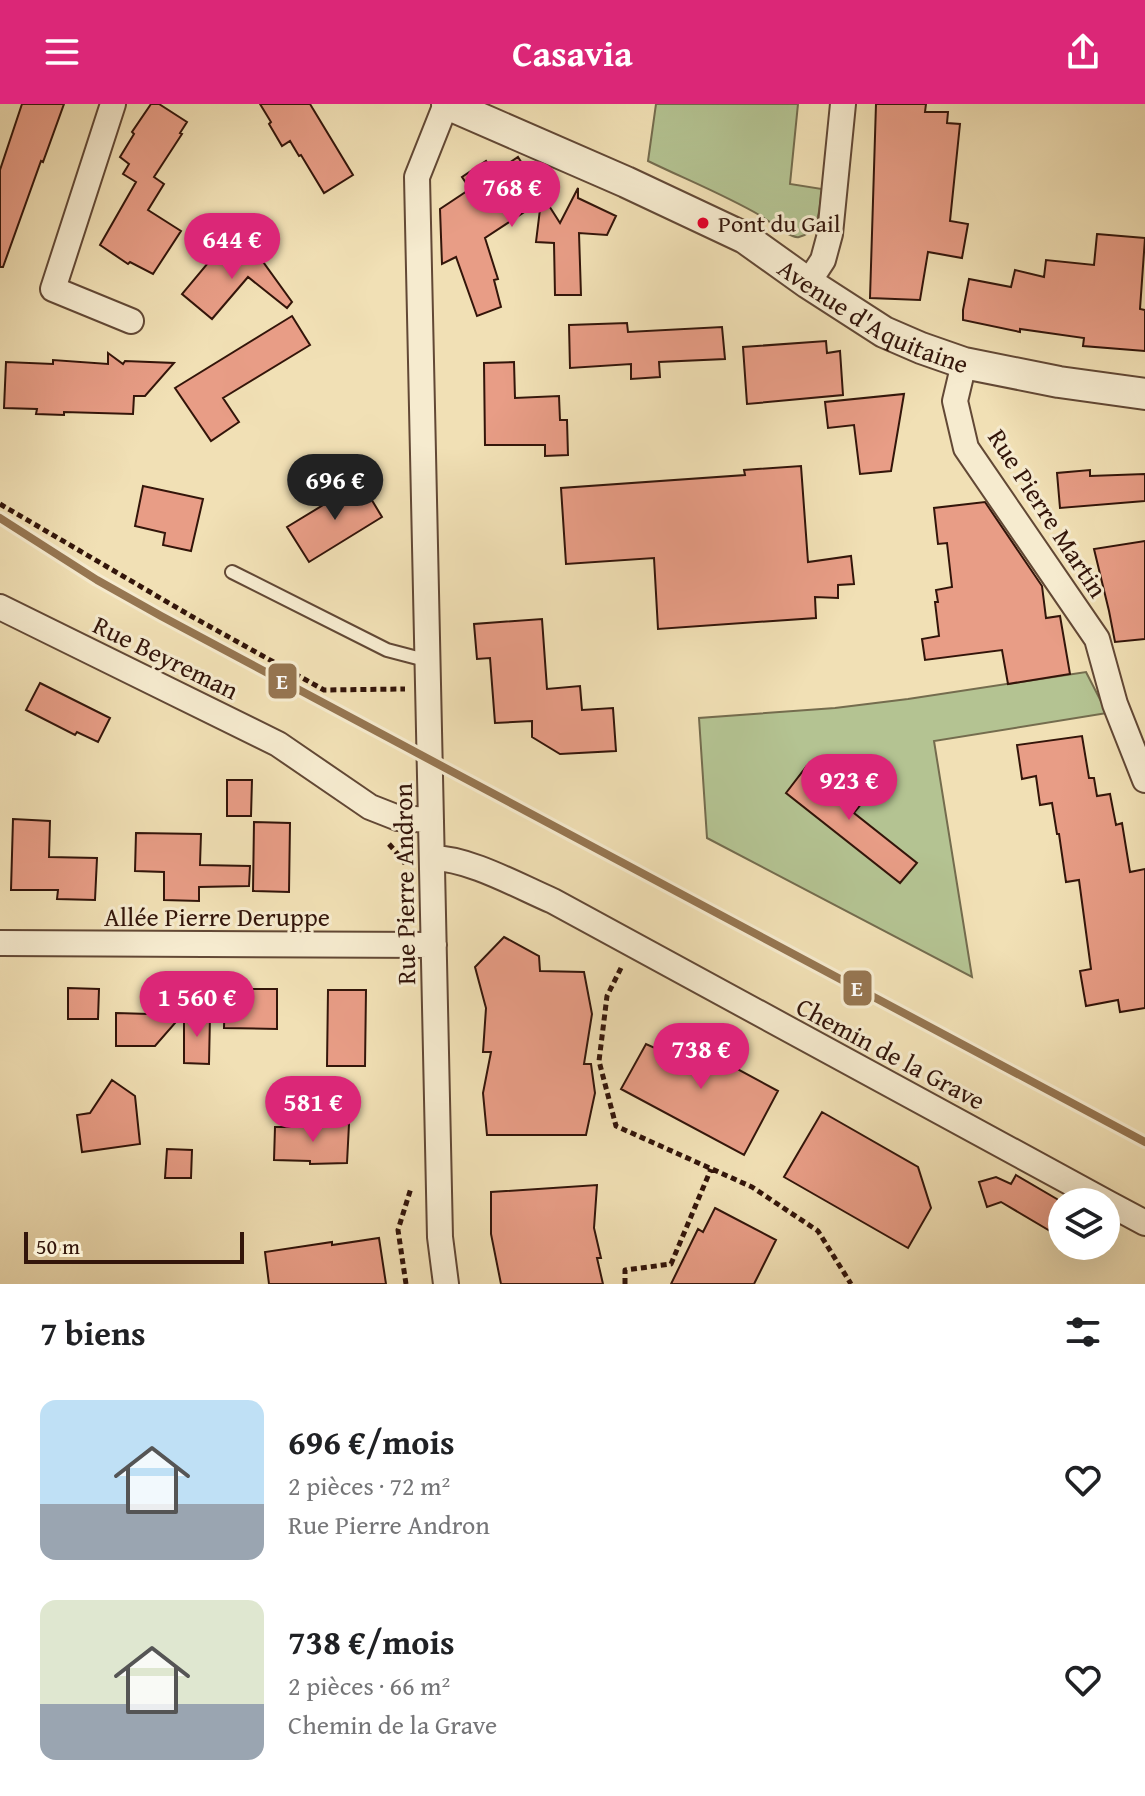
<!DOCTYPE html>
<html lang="fr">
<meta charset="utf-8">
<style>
body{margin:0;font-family:"Gentium Book Plus",serif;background:#f6f6f6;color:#202124;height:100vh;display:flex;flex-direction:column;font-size:30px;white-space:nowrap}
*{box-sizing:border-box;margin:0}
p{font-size:26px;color:#757577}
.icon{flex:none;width:44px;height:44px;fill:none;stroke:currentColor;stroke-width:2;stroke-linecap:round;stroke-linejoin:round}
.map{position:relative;height:1180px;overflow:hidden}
.sheet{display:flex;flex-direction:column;background:#fff;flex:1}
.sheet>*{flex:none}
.fabs{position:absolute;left:1048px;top:1084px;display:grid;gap:16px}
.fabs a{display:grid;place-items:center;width:72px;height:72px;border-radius:50%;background:#fff;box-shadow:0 8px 32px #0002;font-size:40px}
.scale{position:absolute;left:24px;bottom:20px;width:220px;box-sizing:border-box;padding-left:8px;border:4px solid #33150a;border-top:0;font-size:22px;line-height:28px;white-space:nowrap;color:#33150a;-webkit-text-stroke:6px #f6ebcf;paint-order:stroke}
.price{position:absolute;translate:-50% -68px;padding:0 18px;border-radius:28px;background:#db2777;color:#fff;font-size:26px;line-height:52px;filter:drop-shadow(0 2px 4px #0008)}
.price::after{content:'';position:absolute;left:50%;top:48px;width:24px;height:18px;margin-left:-12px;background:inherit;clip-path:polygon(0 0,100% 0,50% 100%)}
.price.on{background:#222;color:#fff}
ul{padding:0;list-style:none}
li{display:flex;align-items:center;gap:24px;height:200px;padding:0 40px}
li span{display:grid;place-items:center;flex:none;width:224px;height:160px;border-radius:16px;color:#555}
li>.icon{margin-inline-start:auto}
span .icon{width:96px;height:96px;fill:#fffc;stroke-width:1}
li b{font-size:34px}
h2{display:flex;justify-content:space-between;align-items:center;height:96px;padding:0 40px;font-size:34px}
header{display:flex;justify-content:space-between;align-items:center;height:104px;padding:0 40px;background:#db2777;color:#fff;font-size:36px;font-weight:700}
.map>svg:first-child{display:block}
</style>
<header><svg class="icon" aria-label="menu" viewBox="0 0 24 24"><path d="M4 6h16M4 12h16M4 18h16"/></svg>Casavia<svg class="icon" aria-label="share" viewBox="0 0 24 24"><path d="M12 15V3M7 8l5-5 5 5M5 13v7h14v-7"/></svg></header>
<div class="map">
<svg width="1145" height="1180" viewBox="0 0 1145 1180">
<rect width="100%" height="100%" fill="#f1e0b5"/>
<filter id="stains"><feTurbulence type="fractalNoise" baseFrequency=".0025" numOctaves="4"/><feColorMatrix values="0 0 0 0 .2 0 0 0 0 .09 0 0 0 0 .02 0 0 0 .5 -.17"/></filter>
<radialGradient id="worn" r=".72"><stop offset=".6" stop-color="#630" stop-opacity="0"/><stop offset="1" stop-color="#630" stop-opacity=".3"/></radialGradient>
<!-- green -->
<path fill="#b4c392" stroke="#746c4e" stroke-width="2" d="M 656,0 L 798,0 L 790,80 L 822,85 C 819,103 821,128 799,133 C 791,135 769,117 761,112 C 725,91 685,75 648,57 Z
M 1086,568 L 1107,609 L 934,637 L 972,873 L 707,734 L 699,614 L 835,604 L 908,595 Z"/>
<!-- building -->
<path fill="#e89d86" stroke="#33150a" stroke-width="2" d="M 22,0 L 64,0 L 43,58 L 41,57 L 3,163 L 0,163 L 0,66 Z
M 151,0 L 159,0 L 187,18 L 180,29 L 182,30 L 154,73 L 164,80 L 148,106 L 181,127 L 153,170 L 130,158 L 128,160 L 100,141 L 136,78 L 123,70 L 129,60 L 120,53 L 134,30 L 132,28 Z
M 260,0 L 310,0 L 353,71 L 324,89 L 301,51 L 299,52 L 290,37 L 282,42 L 269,20 L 271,18 Z
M 876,0 L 926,0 L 925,8 L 948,8 L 947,19 L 960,20 L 950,117 L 968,120 L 962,154 L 928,148 L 920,196 L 870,194 Z
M 518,53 L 560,119 L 578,84 L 578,94 L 616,112 L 607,131 L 579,129 L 581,191 L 555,191 L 554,139 L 536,138 L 541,97 L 485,134 L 498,175 L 494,176 L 501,203 L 477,212 L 456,153 L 442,160 L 440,105 L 470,85 L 462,73 L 486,57 L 494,69 Z
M 1097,130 L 1145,134 L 1140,205 L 1145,206 L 1145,247 L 1083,242 L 1084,234 L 1020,225 L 1020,228 L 963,216 L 963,206 L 969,175 L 1011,183 L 1015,166 L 1044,173 L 1046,156 L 1094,161 Z
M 248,137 L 292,198 L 287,204 L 248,173 L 212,215 L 182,190 L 218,147 L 231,158 Z
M 292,212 L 310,241 L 223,294 L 239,318 L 211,337 L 175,284 Z
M 627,219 L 628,228 L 722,223 L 725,255 L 659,258 L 660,273 L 631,275 L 631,260 L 570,264 L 569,221 Z
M 826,237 L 827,249 L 840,247 L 843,291 L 747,300 L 743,243 Z
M 108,249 L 123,260 L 125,257 L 174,259 L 145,292 L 134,292 L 133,310 L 64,308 L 64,311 L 36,310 L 37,305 L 4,304 L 6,258 L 53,260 L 53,256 L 108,260 Z
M 514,258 L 515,294 L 559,292 L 560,316 L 567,316 L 568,351 L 545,352 L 545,341 L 485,341 L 484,259 Z
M 904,290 L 891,367 L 860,370 L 854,321 L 828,324 L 825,298 Z
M 801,362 L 808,458 L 851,452 L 854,480 L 838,481 L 838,494 L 815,493 L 816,514 L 658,525 L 654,454 L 566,460 L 561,384 L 745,371 L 744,366 Z
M 1090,366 L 1090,372 L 1145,370 L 1145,397 L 1060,404 L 1057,369 Z
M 361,378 L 382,413 L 309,458 L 287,423 Z
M 143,382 L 203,395 L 191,447 L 163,441 L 165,429 L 135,422 Z
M 985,398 L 1042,482 L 1046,514 L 1060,512 L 1070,570 L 1008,580 L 1002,546 L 925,556 L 922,535 L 939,532 L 935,498 L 938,498 L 936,486 L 952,483 L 947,439 L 938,440 L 934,404 Z
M 1145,437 L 1145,535 L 1115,538 L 1109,507 L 1094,445 Z
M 542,515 L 547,585 L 580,582 L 582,606 L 613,604 L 616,647 L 560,650 L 532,633 L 532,617 L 495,619 L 490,554 L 477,555 L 474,520 Z
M 40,579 L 110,614 L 98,638 L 77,628 L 75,631 L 26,606 Z
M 1082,632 L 1089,674 L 1094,674 L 1097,692 L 1110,690 L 1116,721 L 1122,719 L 1130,768 L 1145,765 L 1145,904 L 1120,908 L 1118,896 L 1086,902 L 1080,867 L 1091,865 L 1079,776 L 1066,778 L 1059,730 L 1057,730 L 1052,699 L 1040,701 L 1036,672 L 1022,675 L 1017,641 Z
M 806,663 L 837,687 L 845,677 L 866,694 L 854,709 L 917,759 L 900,779 L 786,689 Z
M 227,676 L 252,676 L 251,712 L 227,712 Z
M 13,715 L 50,717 L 49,753 L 97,754 L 95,796 L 57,795 L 58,786 L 11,786 Z
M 254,718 L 290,719 L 289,788 L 253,787 Z
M 136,729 L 201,730 L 200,761 L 250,762 L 249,782 L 199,783 L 199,797 L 164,796 L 164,768 L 135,767 Z
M 504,833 L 539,852 L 540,867 L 584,868 L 592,910 L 584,960 L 591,960 L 595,989 L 586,1031 L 487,1031 L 483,989 L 491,948 L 483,948 L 486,904 L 475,863 Z
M 68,884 L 99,885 L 98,915 L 68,915 Z
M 225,885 L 277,885 L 277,925 L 224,924 Z
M 328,886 L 366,886 L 365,962 L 327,962 Z
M 116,909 L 182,911 L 155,942 L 116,942 Z
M 184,911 L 210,912 L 209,960 L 184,959 Z
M 667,927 L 778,987 L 744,1051 L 621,985 L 646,940 L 657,945 Z
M 112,976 L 135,992 L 140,1040 L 82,1048 L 77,1011 L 90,1009 Z
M 822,1008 L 918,1063 L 931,1104 L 908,1144 L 784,1073 Z
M 313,1019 L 349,1020 L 347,1059 L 310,1060 L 310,1057 L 274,1056 L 275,1023 L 313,1023 Z
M 167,1045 L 192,1046 L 191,1074 L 165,1074 Z
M 1016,1071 L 1062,1098 L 1062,1134 L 1001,1098 L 987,1103 L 979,1078 L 996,1073 L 1011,1080 Z
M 597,1081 L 594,1124 L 601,1154 L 597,1154 L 603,1180 L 501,1180 L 491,1130 L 491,1088 Z
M 715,1104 L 776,1136 L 754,1180 L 671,1180 L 698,1125 L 703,1128 Z
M 379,1134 L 386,1180 L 269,1180 L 265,1148 L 332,1138 L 332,1141 Z"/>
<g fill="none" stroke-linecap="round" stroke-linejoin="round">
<!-- service casing -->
<g stroke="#624835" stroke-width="16">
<path id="service" d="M 232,468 L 387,546 L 429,557"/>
</g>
<!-- minor casing -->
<g stroke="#624835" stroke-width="28">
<path id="minor" d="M 113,0 L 53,185 L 131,217
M 808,179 L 823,156 L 830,130 L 843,0
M 964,259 L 955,297 L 966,344 L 1097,535 L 1115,600 L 1145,676
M 0,503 L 278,640 L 370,703 L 398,714 L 431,716
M 432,754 C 469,754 518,782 553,797 L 1106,1098
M 0,839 L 434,841
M 1106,1098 L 1145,1119
M 446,1180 L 440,1133 C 433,780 426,427 417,73 L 446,0"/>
</g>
<!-- tertiary casing -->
<g stroke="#624835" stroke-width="34">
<g id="tertiary">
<path id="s1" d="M 447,0 L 626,78 L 745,134 L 808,179 L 884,228 L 921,244 L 964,259 L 1059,278 L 1145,290"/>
</g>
</g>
<!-- path -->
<path stroke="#33150a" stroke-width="5" stroke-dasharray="6 4" stroke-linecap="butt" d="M 0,400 L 191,512 L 324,586 L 405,585
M 389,740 L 403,756 L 405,760
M 621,864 L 607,892 L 599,957 L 616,1022 L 752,1083 L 818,1127 L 851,1180
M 406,1180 L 398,1126 L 411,1084
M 625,1180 L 625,1166 L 671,1160 L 711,1065"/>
<!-- service -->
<use href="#service" stroke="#f6ebcf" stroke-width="12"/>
<!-- minor -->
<use href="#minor" stroke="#f6ebcf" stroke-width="24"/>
<!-- tertiary -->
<use href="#tertiary" stroke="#f6ebcf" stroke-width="30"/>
<!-- tram-1 casing -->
<g stroke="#f6ebcf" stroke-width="14">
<path id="tram-1" d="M 0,414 L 97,476 L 161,512 L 1145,1038"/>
</g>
<!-- tram-1 -->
<use href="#tram-1" stroke="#967651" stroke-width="8"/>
</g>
<!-- markers -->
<circle fill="#e4002b" stroke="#f6ebcf" stroke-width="3" cx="703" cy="119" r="7"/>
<g text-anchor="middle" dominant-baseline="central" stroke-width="6" stroke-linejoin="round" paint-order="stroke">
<!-- bus labels -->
<g font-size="24" fill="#33150a" stroke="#f6ebcf" text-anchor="start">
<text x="718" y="119">Pont du Gail</text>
</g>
<!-- street labels -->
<g font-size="26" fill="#33150a" stroke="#f6ebcf">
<text stroke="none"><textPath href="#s1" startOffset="478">Avenue d'Aquitaine</textPath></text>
<text transform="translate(1048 409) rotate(57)">Rue Pierre Martin</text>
<text transform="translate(166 553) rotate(26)">Rue Beyreman</text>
<text transform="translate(404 780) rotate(-91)">Rue Pierre Andron</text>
<text x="217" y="812">Allée Pierre Deruppe</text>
<text transform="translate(891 949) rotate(28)">Chemin de la Grave</text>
</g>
</g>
<g stroke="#f6ebcf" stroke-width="3">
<rect x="267" y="558" width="31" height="38" rx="8" fill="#967651"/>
<rect x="842" y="865" width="31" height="38" rx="8" fill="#967651"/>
</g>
<g font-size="22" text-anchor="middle" font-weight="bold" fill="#fff">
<text x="282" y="585">E</text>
<text x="857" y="892">E</text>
</g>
<rect width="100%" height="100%" filter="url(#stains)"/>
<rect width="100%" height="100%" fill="url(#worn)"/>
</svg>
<div class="fabs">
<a><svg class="icon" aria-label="layers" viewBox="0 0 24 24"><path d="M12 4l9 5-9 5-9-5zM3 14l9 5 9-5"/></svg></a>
</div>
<div class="scale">50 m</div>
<b class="price" style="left:512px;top:125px">768 €</b>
<b class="price" style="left:232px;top:177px">644 €</b>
<b class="price on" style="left:335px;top:418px">696 €</b>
<b class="price" style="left:849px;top:718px">923 €</b>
<b class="price" style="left:197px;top:935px">1 560 €</b>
<b class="price" style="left:701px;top:987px">738 €</b>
<b class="price" style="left:313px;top:1040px">581 €</b>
</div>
<section class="sheet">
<h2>7 biens<svg class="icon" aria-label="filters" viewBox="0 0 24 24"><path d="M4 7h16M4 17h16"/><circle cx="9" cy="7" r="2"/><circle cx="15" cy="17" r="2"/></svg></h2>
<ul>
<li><span style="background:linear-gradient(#bfe0f5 65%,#9aa5b1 0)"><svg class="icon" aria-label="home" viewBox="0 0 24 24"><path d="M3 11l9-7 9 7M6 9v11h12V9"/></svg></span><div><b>696 €/mois</b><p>2 pièces · 72 m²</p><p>Rue Pierre Andron</p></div><svg class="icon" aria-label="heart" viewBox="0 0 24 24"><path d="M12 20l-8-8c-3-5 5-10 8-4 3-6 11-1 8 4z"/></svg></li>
<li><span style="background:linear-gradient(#dfe7d0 65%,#9aa5b1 0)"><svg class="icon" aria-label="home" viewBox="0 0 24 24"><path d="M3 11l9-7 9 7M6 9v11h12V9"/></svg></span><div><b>738 €/mois</b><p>2 pièces · 66 m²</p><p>Chemin de la Grave</p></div><svg class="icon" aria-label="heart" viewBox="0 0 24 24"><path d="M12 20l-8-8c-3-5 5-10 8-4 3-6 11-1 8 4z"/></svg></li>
</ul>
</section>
